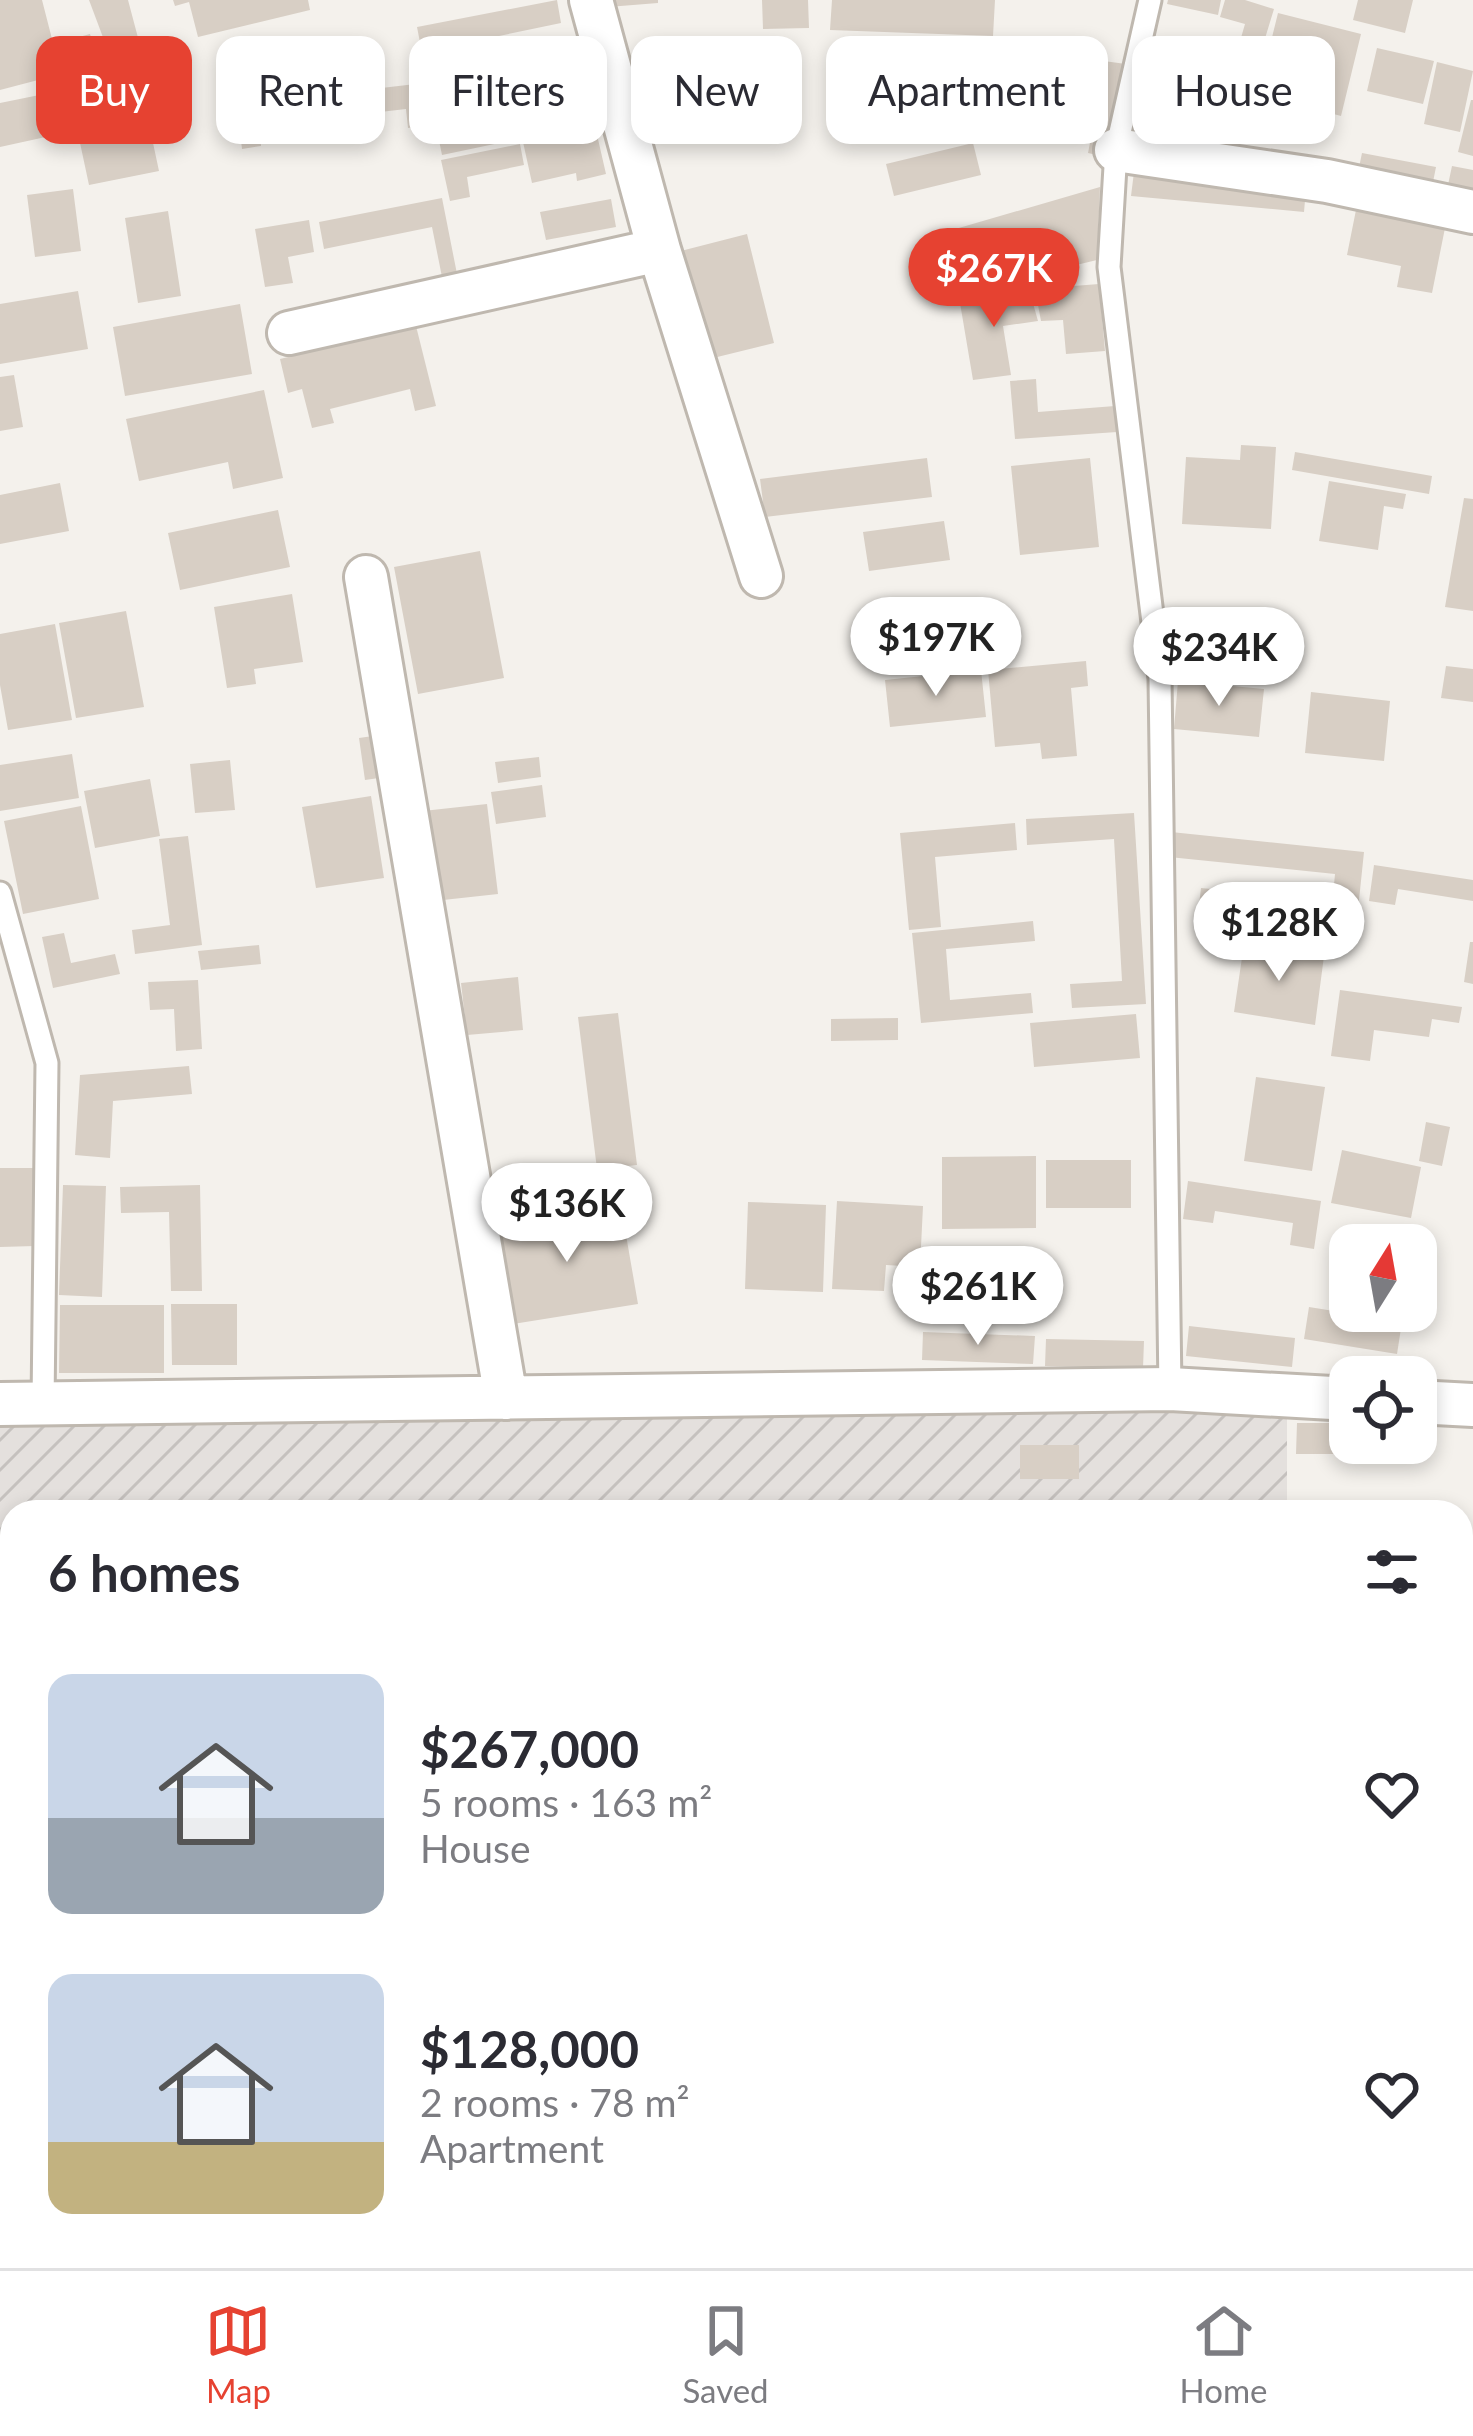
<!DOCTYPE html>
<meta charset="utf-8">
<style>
body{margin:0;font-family:Lato,sans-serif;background:#f2f2f3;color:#2b2b33;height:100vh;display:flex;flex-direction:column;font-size:45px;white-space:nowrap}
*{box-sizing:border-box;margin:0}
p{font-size:39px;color:#7c7c81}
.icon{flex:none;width:66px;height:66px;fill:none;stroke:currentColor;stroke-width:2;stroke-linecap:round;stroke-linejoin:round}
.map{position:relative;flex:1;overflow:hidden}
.sheet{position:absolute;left:0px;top:1500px;width:1473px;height:768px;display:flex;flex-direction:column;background:#fff;border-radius:36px 36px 0 0;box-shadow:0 6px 18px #0003}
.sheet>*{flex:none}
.guide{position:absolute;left:36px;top:36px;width:1401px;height:108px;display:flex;gap:24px}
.needle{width:78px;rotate:11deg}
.buttons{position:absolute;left:1329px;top:1224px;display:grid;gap:24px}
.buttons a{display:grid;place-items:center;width:108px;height:108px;border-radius:24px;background:#fff;box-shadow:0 6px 18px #0003;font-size:60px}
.price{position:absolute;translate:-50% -102px;padding:0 27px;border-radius:42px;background:#fff;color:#222;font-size:39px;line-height:78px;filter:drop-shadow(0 3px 6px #0008)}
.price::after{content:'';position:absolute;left:50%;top:72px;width:36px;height:27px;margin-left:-18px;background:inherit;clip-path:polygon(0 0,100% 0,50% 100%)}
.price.on{background:#e64231;color:#fff}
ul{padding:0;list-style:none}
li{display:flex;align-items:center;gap:36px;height:300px;padding:0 48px}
li span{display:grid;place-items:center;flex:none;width:336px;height:240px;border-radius:24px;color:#555}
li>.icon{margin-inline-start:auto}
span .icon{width:144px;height:144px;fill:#fffc;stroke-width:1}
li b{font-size:51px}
h2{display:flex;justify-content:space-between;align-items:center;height:144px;padding:0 48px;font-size:51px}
.pill{padding:0 42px;border-radius:24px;background:#fff;box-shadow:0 6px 18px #0003;font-size:42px;line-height:108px}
.pill.on{background:#e64231;color:#fff}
.tab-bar{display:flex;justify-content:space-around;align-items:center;height:168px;border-top:3px solid #e1e1e2;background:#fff;font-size:33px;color:#7c7c81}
.tab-bar a{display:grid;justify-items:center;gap:6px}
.tab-bar .on{color:#e64231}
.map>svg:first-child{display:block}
</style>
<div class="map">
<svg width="1473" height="2268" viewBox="0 0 1473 2268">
<defs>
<pattern id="industrial-furrows" width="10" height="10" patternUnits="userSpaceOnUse" patternTransform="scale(3)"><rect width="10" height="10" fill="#e4e0dd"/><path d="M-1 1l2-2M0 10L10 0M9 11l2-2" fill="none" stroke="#c5c1be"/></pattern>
</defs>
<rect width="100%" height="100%" fill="#f4f1ec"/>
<!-- industrial -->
<path fill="url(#industrial-furrows)" d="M 1287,1411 L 1287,1512 L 12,1512 L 12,2256 L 1282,2256 L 1282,2268 L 0,2268 L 0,1418 Z"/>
<!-- building -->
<path fill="#d8cfc5" d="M 0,0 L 42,0 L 61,74 L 0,90 Z
M 89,0 L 128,0 L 141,49 L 110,56 Z
M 173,0 L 308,0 L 310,10 L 198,37 L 189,2 L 175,6 Z
M 557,0 L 561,23 L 465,43 L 471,68 L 427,78 L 417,27 Z
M 607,0 L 658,0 L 658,3 L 608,7 Z
M 762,0 L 808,0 L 809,28 L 763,29 Z
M 832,0 L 995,0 L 993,36 L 830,30 Z
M 1168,0 L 1221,0 L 1218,15 L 1167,4 Z
M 1225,0 L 1245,0 L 1274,9 L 1256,68 L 1234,62 L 1245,24 L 1220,17 Z
M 1358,0 L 1413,0 L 1405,33 L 1353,20 Z
M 1278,13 L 1361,34 L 1341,116 L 1258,94 Z
M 90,34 L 103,76 L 81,82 L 68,40 Z
M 1377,48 L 1434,61 L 1423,104 L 1367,91 Z
M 978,49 L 1034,52 L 1033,71 L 996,70 L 994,132 L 975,131 Z
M 957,50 L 972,50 L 972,95 L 957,95 Z
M 1153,50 L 1253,74 L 1243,116 L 1220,110 L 1225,93 L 1174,80 L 1161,133 L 1135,126 Z
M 1059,55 L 1126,64 L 1110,158 L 1088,153 L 1101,86 L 1055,80 Z
M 1437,62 L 1473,71 L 1460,132 L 1424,124 Z
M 140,82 L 159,171 L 89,185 L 70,96 Z
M 424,83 L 428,125 L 408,128 L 406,109 L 260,126 L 261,146 L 242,149 L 237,105 Z
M 451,88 L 455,108 L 478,104 L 482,121 L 589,104 L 594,123 L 442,155 L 429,92 Z
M 64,90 L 73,131 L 0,147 L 0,103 Z
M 1471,100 L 1473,100 L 1473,156 L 1458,152 Z
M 595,126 L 606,174 L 577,181 L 576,173 L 532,183 L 523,142 Z
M 973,143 L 981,175 L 894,196 L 886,164 Z
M 520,144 L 524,165 L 467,177 L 470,197 L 450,201 L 441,160 Z
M 1362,153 L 1436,167 L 1431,192 L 1357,177 Z
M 1452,166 L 1473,170 L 1473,205 L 1445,199 Z
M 1134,172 L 1306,189 L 1304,212 L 1131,196 Z
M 1100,187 L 1097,260 L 936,299 L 921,239 Z
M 73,189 L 81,251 L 35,257 L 27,195 Z
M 442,198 L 458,279 L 443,282 L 432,227 L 324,249 L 319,222 Z
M 611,199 L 616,227 L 546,240 L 540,212 Z
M 1358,200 L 1447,218 L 1432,293 L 1397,287 L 1401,266 L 1347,255 Z
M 168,211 L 181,296 L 138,303 L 125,218 Z
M 309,220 L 314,252 L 288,257 L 293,283 L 265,287 L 255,229 Z
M 747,234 L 774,343 L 701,361 L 673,253 Z
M 1099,284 L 1105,351 L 1066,354 L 1063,320 L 1041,321 L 1035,289 Z
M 1029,289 L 1038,321 L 1003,326 L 1011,375 L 973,380 L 960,303 Z
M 78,291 L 88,349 L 0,364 L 0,304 Z
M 240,304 L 252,374 L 125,396 L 113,327 Z
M 416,326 L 436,406 L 415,411 L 410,389 L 330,409 L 334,423 L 312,428 L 302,389 L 288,393 L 280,359 Z
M 14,375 L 23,427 L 0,431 L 0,377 Z
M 1036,379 L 1038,412 L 1115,406 L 1117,432 L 1015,439 L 1010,381 Z
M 264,390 L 283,478 L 233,489 L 228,462 L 139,481 L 126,419 Z
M 1241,445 L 1276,447 L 1271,529 L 1182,524 L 1186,457 L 1240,460 Z
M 1295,452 L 1432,476 L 1429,494 L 1292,470 Z
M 927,458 L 932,497 L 765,517 L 760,479 Z
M 1090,458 L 1099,547 L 1020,555 L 1011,466 Z
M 1329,481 L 1406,494 L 1403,509 L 1384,506 L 1378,550 L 1319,541 Z
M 60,483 L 69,531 L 0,544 L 0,495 Z
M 1464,498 L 1473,499 L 1473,611 L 1445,607 Z
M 278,510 L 290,567 L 180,590 L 168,533 Z
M 944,521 L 950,560 L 869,571 L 863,532 Z
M 480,551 L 504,678 L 418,694 L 394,567 Z
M 292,594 L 303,662 L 254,669 L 256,684 L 227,688 L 214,607 Z
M 126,611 L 144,707 L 76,718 L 59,623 Z
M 1169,618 L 1236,624 L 1232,669 L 1213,668 L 1215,647 L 1167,643 Z
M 55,624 L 72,720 L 8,730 L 0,685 L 0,634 Z
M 1086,661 L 1088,686 L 1071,688 L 1077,756 L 1042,759 L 1040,743 L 995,747 L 988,670 Z
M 1446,666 L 1473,669 L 1473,702 L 1441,698 Z
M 981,670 L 986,717 L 890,727 L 885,680 Z
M 1178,681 L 1264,689 L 1259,737 L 1174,729 Z
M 1311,692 L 1390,701 L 1384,761 L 1305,753 Z
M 380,735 L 386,777 L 365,780 L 359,738 Z
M 72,754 L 79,798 L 0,811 L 0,765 Z
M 539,757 L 541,777 L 498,783 L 495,762 Z
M 230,760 L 235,810 L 195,813 L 190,764 Z
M 150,779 L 160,836 L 95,848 L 84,791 Z
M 542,785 L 546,817 L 496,824 L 491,792 Z
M 371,796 L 384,878 L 316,888 L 302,807 Z
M 487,804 L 498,894 L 434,901 L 423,811 Z
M 81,806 L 99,899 L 23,914 L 4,821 Z
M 1134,813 L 1146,1004 L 1072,1008 L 1070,984 L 1122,981 L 1114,839 L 1027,845 L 1026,819 Z
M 1015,823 L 1017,850 L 935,857 L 941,927 L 909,930 L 900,833 Z
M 1171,832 L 1364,852 L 1354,948 L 1294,942 L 1296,922 L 1330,926 L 1335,874 L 1169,857 Z
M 188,836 L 202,945 L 135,954 L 132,930 L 170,925 L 159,839 Z
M 1374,865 L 1473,880 L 1473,901 L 1398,889 L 1395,905 L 1369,901 Z
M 1201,888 L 1231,891 L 1227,934 L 1196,930 Z
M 1033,921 L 1035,941 L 946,949 L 950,1000 L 1031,993 L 1033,1013 L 921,1023 L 912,933 Z
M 64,933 L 71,963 L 115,954 L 120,974 L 53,988 L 42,937 Z
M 1470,942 L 1473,942 L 1473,984 L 1464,982 Z
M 1244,944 L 1324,956 L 1315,1025 L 1234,1012 Z
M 259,945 L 261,964 L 201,970 L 198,951 Z
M 518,977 L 523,1030 L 467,1035 L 461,983 Z
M 198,980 L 202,1049 L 176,1051 L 174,1009 L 150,1010 L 148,982 Z
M 1340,990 L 1462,1007 L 1459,1023 L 1432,1019 L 1429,1037 L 1374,1030 L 1370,1061 L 1331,1056 Z
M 618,1013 L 637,1165 L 597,1169 L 578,1017 Z
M 1136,1014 L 1140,1058 L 1034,1067 L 1030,1023 Z
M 898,1018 L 898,1040 L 831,1041 L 831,1019 Z
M 189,1066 L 192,1094 L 113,1101 L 110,1158 L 75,1155 L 80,1075 Z
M 1256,1077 L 1325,1087 L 1312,1171 L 1244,1161 Z
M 1426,1122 L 1450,1127 L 1442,1166 L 1419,1161 Z
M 1342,1150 L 1421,1167 L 1411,1218 L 1331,1203 Z
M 1036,1156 L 1036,1228 L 942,1229 L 942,1157 Z
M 1046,1160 L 1131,1160 L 1131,1208 L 1046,1208 Z
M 0,1168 L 34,1168 L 35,1246 L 0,1247 Z
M 1188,1181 L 1321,1201 L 1314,1249 L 1290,1245 L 1293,1223 L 1215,1211 L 1213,1223 L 1183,1219 Z
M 63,1185 L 106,1186 L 102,1297 L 59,1295 Z
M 200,1185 L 202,1291 L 171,1291 L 169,1212 L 121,1213 L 120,1187 Z
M 837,1201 L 923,1206 L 920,1267 L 886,1265 L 884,1291 L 832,1289 Z
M 748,1202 L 826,1205 L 823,1292 L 745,1289 Z
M 621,1206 L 638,1304 L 513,1324 L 496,1227 Z
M 1416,1245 L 1436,1248 L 1421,1318 L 1395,1313 L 1416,1311 Z
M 171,1304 L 237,1304 L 237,1365 L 172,1365 Z
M 60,1305 L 164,1305 L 164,1373 L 59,1373 Z
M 1309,1307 L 1402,1322 L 1397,1354 L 1304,1339 Z
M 1189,1326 L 1295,1338 L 1292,1367 L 1186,1356 Z
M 923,1332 L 1035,1336 L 1033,1364 L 922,1360 Z
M 1046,1339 L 1144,1341 L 1143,1368 L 1045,1366 Z
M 1297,1423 L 1339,1423 L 1340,1454 L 1296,1454 Z
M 1020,1445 L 1079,1445 L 1079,1479 L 1020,1479 Z"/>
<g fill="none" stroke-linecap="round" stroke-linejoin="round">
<!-- service casing -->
<g stroke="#bfb8af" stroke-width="27">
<path id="service" d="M 1150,0 L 1116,150 L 1109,267 L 1160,679 L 1170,1389
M 0,893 L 47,1063 L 43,1404"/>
</g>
<!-- minor casing -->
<g stroke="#bfb8af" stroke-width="48">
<path id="minor" d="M 591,0 L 659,250 L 761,576
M 1116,150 L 1327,181 L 1473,212
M 289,333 L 659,250
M 366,577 L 506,1398
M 1416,1402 L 1473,1405
M 0,1404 L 1170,1389 L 1350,1399"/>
</g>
<!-- service -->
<use href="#service" stroke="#fff" stroke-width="21"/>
<!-- minor -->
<use href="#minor" stroke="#fff" stroke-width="42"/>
</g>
</svg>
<div class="buttons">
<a><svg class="needle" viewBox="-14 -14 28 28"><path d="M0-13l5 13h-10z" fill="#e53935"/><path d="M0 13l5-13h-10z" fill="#7c7c81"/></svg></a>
<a><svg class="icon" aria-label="locate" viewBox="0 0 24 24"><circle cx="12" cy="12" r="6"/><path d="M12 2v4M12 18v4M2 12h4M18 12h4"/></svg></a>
</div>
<b class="price on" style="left:994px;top:330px">$267K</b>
<b class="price" style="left:936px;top:699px">$197K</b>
<b class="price" style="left:1219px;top:709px">$234K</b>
<b class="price" style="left:1279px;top:984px">$128K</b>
<b class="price" style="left:567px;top:1265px">$136K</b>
<b class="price" style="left:978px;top:1348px">$261K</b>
<div class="guide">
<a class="pill on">Buy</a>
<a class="pill">Rent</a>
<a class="pill">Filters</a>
<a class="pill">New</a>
<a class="pill">Apartment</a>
<a class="pill">House</a>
</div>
<section class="sheet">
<h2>6 homes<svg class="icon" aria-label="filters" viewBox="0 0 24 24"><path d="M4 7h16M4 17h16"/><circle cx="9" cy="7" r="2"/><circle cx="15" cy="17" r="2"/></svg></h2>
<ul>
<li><span style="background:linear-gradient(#c9d6e8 60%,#9aa5b1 0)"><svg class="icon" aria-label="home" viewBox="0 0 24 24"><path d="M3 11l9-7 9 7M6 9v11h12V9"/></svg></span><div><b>$267,000</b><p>5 rooms · 163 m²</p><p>House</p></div><svg class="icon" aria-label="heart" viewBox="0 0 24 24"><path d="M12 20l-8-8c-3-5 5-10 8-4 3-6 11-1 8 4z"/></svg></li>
<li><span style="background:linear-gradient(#c9d6e8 70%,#c2b280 0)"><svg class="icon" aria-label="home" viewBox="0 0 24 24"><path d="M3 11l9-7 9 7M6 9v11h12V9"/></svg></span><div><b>$128,000</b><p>2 rooms · 78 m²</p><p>Apartment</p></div><svg class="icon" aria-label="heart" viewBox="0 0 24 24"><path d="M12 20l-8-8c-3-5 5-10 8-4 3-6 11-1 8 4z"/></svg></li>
</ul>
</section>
</div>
<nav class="tab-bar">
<a class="on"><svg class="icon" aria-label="map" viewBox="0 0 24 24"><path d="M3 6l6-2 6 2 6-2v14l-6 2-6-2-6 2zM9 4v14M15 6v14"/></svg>Map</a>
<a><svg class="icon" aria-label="saved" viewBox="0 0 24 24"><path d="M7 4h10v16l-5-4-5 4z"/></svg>Saved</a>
<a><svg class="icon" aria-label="home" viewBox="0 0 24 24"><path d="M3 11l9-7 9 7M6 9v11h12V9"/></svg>Home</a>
</nav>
